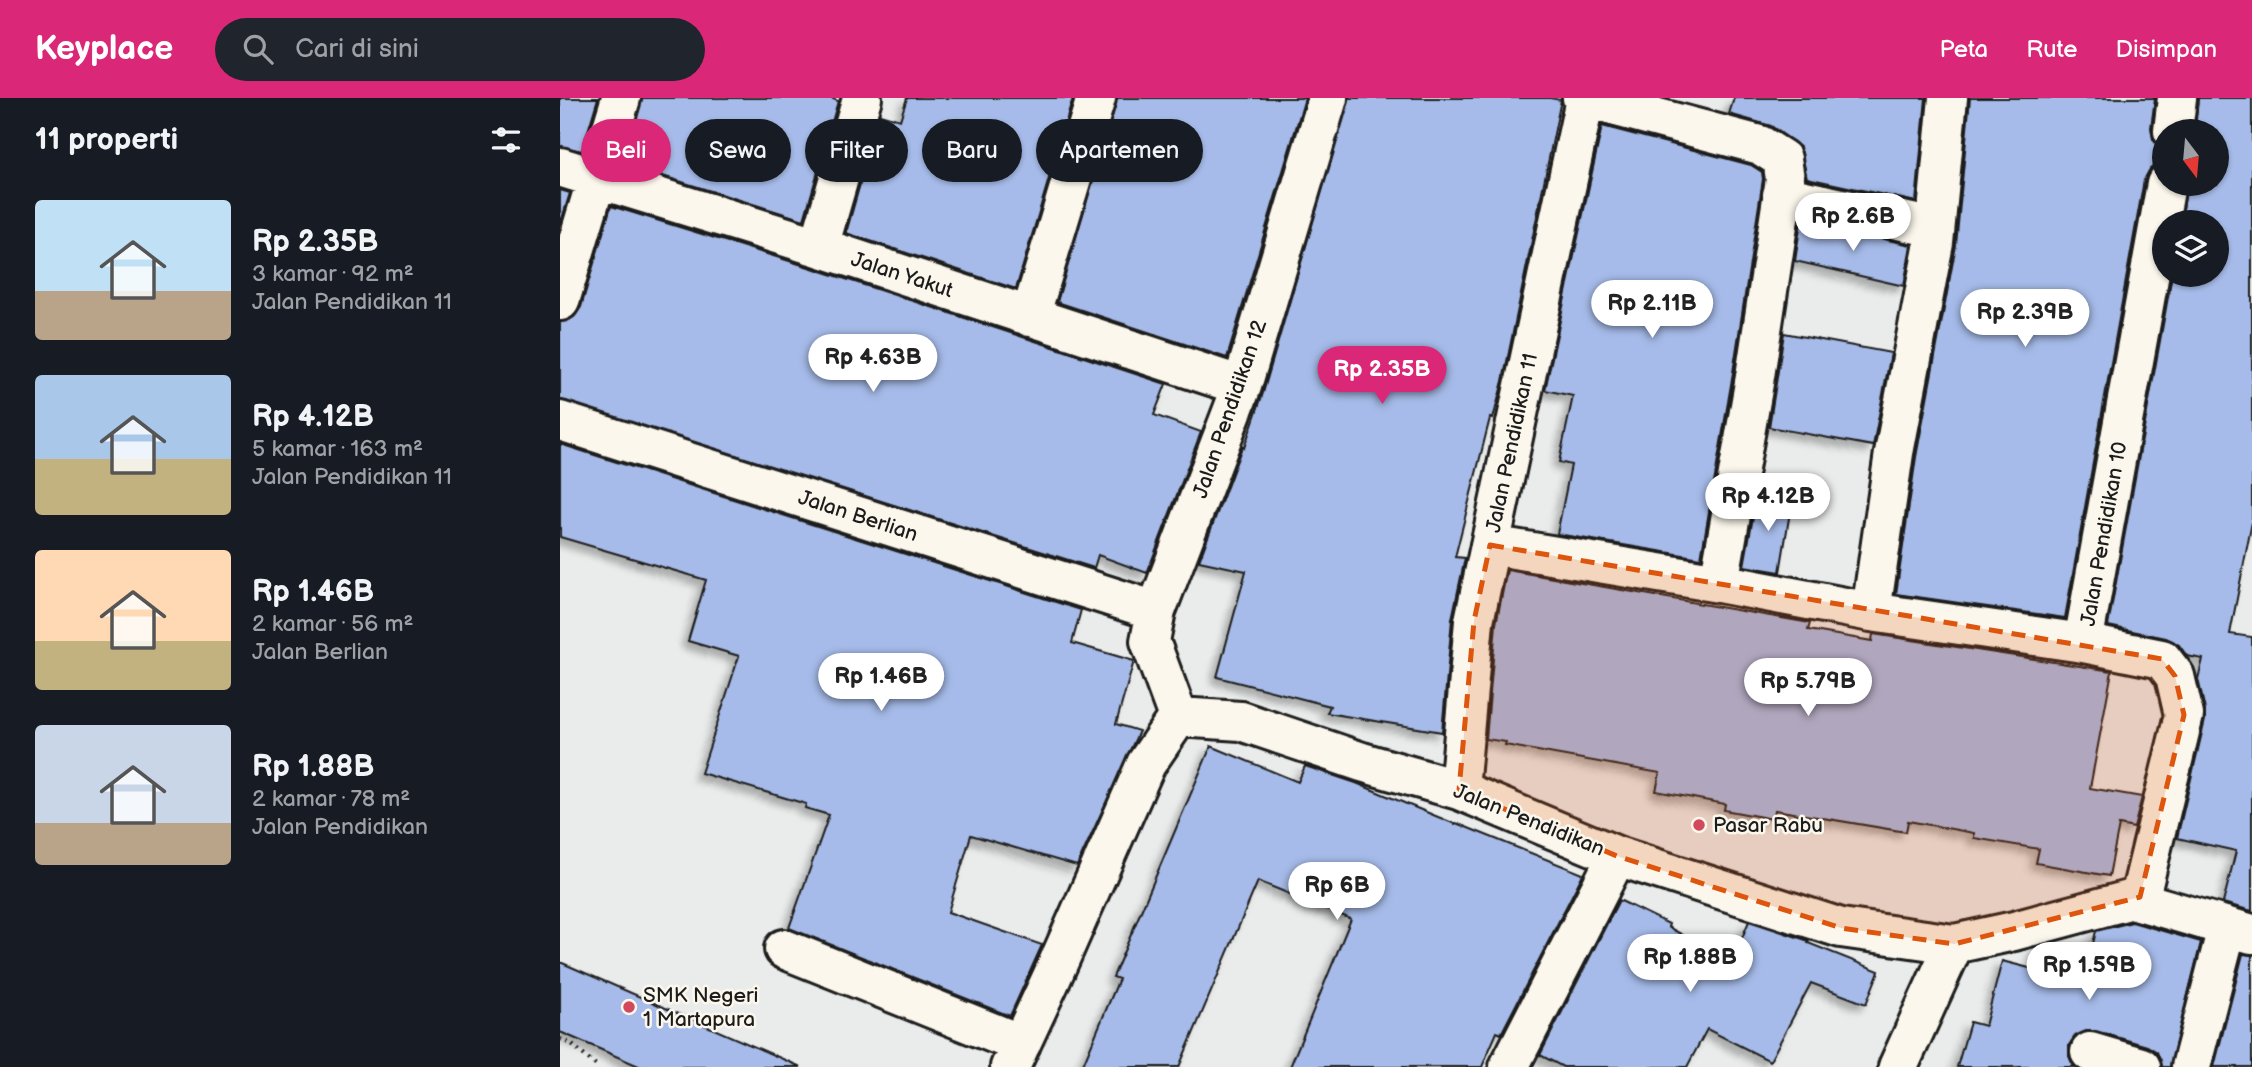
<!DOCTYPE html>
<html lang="id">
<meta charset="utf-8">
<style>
body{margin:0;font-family:"Balsamiq Sans",sans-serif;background:#20242c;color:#f1f3f6;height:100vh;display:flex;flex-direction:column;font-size:26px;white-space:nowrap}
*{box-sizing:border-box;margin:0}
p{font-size:23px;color:#9ea1a6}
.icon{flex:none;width:38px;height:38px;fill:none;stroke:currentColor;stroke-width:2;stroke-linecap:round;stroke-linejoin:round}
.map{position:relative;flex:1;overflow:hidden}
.panel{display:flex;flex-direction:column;background:#171b24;width:560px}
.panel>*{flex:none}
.hud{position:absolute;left:21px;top:21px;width:665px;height:63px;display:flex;gap:14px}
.needle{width:46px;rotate:164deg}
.controls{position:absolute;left:1592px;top:21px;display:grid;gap:14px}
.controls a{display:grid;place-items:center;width:77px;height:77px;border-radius:50%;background:#171b24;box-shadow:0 2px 5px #0004;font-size:35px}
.price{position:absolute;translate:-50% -60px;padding:0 16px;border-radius:24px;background:#fff;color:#222;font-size:23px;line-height:46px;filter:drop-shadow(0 2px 4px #0008)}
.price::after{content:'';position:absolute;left:50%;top:42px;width:21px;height:16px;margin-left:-10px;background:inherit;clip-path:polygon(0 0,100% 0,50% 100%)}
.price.active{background:#db2777;color:#fff}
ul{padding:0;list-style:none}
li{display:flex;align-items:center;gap:21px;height:175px;padding:0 35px}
li span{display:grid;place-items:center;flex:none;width:196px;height:140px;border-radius:7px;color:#555}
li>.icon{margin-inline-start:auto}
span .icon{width:84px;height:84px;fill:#fffc;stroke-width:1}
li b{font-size:30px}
h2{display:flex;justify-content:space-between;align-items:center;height:84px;padding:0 35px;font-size:30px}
.chip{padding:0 24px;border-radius:32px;background:#171b24;box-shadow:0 2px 5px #0004;font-size:24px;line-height:63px}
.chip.active{background:#db2777;color:#fff}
header{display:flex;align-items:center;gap:42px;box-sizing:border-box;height:98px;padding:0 35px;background:#db2777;color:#fff}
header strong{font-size:33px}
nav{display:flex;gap:38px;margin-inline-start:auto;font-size:24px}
.search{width:490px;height:63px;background:#20242c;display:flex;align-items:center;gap:18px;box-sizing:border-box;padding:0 24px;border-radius:38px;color:#9ea1a6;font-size:26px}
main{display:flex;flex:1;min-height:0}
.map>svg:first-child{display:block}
</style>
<header>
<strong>Keyplace</strong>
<div class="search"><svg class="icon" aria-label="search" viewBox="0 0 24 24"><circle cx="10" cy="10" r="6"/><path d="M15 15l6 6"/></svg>Cari di sini</div>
<nav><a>Peta</a><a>Rute</a><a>Disimpan</a></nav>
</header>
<main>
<section class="panel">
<h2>11 properti<svg class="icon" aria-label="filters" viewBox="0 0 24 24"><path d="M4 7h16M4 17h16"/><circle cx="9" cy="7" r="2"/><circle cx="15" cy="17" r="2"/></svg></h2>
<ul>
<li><span style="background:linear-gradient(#bfe0f5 65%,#b9a48a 0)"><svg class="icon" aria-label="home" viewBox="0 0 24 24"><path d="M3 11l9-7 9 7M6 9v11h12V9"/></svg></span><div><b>Rp 2.35B</b><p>3 kamar · 92 m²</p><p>Jalan Pendidikan 11</p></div></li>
<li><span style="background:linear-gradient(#a9c7e8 60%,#c2b280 0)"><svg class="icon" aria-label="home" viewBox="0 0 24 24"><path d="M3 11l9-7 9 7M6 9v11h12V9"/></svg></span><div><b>Rp 4.12B</b><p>5 kamar · 163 m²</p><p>Jalan Pendidikan 11</p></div></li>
<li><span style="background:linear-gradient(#ffd9b3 65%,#c2b280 0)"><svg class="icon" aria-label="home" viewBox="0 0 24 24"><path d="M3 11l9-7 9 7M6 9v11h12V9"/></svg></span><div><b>Rp 1.46B</b><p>2 kamar · 56 m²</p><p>Jalan Berlian</p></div></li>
<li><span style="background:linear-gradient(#c9d6e8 70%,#b9a48a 0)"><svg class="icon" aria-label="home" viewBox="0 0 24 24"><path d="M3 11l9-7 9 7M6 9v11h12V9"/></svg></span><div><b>Rp 1.88B</b><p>2 kamar · 78 m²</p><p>Jalan Pendidikan</p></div></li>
</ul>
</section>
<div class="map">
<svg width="1692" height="969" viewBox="0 0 1692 969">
<defs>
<filter id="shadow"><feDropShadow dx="-6" dy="6" stdDeviation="3.5" flood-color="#0004"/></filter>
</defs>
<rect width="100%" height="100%" fill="#eaebeb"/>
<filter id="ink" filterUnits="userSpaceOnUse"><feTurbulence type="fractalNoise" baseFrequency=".0143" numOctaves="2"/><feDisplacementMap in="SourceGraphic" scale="14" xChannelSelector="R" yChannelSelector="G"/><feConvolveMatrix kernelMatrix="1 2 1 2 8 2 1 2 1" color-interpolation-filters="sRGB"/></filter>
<g filter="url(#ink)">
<!-- building -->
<path fill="#a6bbe9" stroke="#1c1c1c" stroke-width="2" filter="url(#shadow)" d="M 0,0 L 38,0 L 22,53 L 0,48 Z
M 82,0 L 271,0 L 278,3 L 244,122 L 64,66 Z
M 347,0 L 513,0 L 456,191 L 286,135 L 320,16 L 340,22 Z
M 557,0 L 745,0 L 667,260 L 497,204 Z
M 789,0 L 990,0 L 1001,2 L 943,283 L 933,321 L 930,320 L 895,459 L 905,460 L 892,521 L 882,634 L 767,615 L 770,608 L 657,579 L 686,473 L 639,463 L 682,349 L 684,350 L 703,295 Z
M 1174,0 L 1366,0 L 1356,104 L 1247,80 L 1240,49 L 1211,28 L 1169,16 Z
M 1410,0 L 1595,0 L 1591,30 L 1593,41 L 1599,50 L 1605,53 L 1605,65 L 1598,66 L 1590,71 L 1584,82 L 1505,520 L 1336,496 L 1356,359 L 1396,147 Z
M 1638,0 L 1692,0 L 1692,424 L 1670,536 L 1692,539 L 1692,813 L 1663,805 L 1676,753 L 1617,740 L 1645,622 L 1645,612 L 1638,581 L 1643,561 L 1627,558 L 1619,547 L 1606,540 L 1548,528 L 1612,177 L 1657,177 L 1657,124 L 1621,124 L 1627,86 L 1657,86 L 1657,33 L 1635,33 Z
M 1042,28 L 1191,67 L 1202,74 L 1203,81 L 1172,281 L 1141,460 L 997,436 L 1011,367 L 999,364 L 1013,298 L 985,292 Z
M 0,92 L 10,95 L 0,127 Z
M 51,108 L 252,170 L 606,286 L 594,317 L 641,334 L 587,475 L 538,457 L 534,470 L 0,302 L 0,224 L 14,219 L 21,209 Z
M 1241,123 L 1351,147 L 1344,188 L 1235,163 Z
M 1224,235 L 1331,255 L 1313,348 L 1209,329 Z
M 0,346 L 521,512 L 512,545 L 574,563 L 556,626 L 579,633 L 517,768 L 411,737 L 388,814 L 482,847 L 450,918 L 229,830 L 269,717 L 245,710 L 246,706 L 141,675 L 179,558 L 128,543 L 146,482 L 0,439 Z
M 1197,397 L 1232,402 L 1220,474 L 1184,468 Z
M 947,472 L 1250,525 L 1248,532 L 1312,543 L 1313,536 L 1552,573 L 1530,690 L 1582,699 L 1574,730 L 1559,727 L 1549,778 L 1476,765 L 1479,751 L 1414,740 L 1414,735 L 1348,723 L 1346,734 L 1215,712 L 1213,721 L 1164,712 L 1165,706 L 1096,693 L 1100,675 L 945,647 L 946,644 L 926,641 L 936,526 Z
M 651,648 L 738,684 L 745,668 L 796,685 L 895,726 L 896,725 L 1023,776 L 941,936 L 937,934 L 922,969 L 730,969 L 791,821 L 698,783 L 619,969 L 522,969 L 559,881 L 553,879 Z
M 1059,802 L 1109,826 L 1108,829 L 1172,864 L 1189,823 L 1249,843 L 1248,845 L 1319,873 L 1306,906 L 1251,885 L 1210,963 L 1147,931 L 1127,969 L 1003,969 L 980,957 Z
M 1572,824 L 1641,844 L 1610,969 L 1602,969 L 1597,954 L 1587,948 L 1536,933 L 1526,933 L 1515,938 L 1509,947 L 1509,958 L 1514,969 L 1397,969 L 1410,924 L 1425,928 L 1442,863 L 1524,884 L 1536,833 Z
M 1683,856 L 1692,857 L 1692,969 L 1654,969 Z
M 0,864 L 241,969 L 81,969 L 0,934 Z"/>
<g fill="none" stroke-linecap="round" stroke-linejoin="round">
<!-- minor casing -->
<g stroke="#1c1c1c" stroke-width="44">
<path id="minor" d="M 1022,0 L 1200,47 L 1222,61 L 1225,81 L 1194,285 L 1159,485
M 1613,33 L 1617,0
M 0,69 L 259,149 L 682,288
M 1222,97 L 1375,130
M 259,149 L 302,0
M 0,203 L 61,0
M 470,219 L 536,0
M 0,323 L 596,513
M 930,447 L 1159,485 L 1311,514 L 1523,545
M 1311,514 L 1334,355 L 1374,145 L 1388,0
M 618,619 L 681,623 L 802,664 L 899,692 L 1057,758 L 1281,830 L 1394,846 L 1454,833 L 1580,799 L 1579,803 L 1692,836
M 618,619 L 590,543 L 596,513 L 682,288 L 768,0
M 899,692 L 914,523 L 1025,1
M 1580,799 L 1624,617 L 1615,578 L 1602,561 L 1523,545 L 1606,86
M 224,851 L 461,946
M 1530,954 L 1581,969
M 450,969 L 492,879 L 586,666 L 618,619
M 949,969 L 1057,758
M 1338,969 L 1394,846
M 1631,969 L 1667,830"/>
</g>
<!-- path -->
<path stroke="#1c1c1c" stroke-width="4.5" stroke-dasharray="2 5" stroke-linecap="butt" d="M 0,941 L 11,946 L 38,969"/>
<!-- minor -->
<use href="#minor" stroke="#fbf7ec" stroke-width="38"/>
</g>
</g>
<!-- marked area -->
<path fill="#de560d" fill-opacity="0.2" stroke="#de560d" stroke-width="5" stroke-dasharray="14 9" stroke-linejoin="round" d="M 930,447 L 1602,561 L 1615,578 L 1624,617 L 1580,799 L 1394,846 L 1281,830 L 1057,758 L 899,692 L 914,523 Z"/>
<!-- markers -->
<g fill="#d1495b" stroke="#fbf7ec" stroke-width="2.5">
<circle cx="1139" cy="727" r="7"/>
<circle cx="69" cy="909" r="7"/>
</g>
<g text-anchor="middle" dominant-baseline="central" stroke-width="5" stroke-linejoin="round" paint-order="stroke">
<!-- street labels -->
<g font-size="21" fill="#1c1c1c" stroke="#fbf7ec">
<text transform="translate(342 177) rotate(18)">Jalan Yakut</text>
<text transform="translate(670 311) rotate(-71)">Jalan Pendidikan 12</text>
<text transform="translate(952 345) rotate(-78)">Jalan Pendidikan 11</text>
<text transform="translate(298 418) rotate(18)">Jalan Berlian</text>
<text transform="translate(1544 436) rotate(-80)">Jalan Pendidikan 10</text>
<text transform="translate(969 722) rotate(22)">Jalan Pendidikan</text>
</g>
<!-- poi labels -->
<g font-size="21" fill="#1c1c1c" stroke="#fbf7ec" text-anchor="start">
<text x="1153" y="727">Pasar Rabu</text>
<text x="83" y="897">SMK Negeri<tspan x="83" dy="24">1 Martapura</tspan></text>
</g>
</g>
</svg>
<div class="controls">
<a><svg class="needle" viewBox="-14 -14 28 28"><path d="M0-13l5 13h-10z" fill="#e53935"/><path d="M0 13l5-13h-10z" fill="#9ea1a6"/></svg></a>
<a><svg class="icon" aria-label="layers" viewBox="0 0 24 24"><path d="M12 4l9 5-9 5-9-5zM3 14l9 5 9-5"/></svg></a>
</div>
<b class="price" style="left:1293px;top:155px">Rp 2.6B</b>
<b class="price" style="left:1092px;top:242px">Rp 2.11B</b>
<b class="price" style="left:1465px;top:251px">Rp 2.39B</b>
<b class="price" style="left:313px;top:296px">Rp 4.63B</b>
<b class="price active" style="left:822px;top:308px">Rp 2.35B</b>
<b class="price" style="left:1208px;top:435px">Rp 4.12B</b>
<b class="price" style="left:321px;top:615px">Rp 1.46B</b>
<b class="price" style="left:1248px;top:620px">Rp 5.79B</b>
<b class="price" style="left:777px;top:824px">Rp 6B</b>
<b class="price" style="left:1130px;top:896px">Rp 1.88B</b>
<b class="price" style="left:1529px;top:904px">Rp 1.59B</b>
<div class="hud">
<a class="chip active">Beli</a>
<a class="chip">Sewa</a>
<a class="chip">Filter</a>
<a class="chip">Baru</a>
<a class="chip">Apartemen</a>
</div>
</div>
</main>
